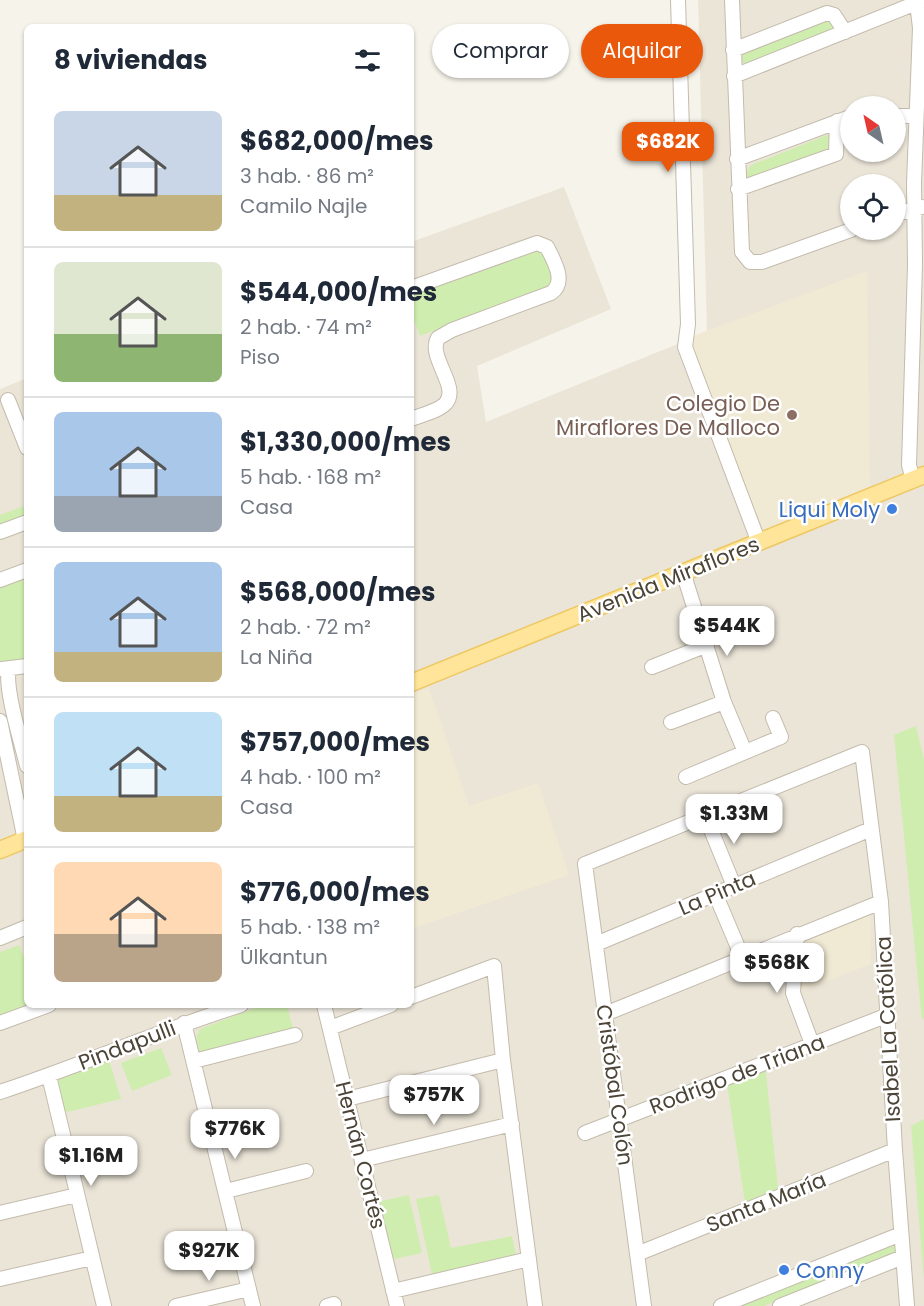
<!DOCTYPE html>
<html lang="es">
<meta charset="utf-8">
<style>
body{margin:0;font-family:Poppins,sans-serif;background:#f6f6f7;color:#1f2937;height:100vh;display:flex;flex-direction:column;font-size:22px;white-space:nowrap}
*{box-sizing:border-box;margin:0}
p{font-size:20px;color:#747a83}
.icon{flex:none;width:33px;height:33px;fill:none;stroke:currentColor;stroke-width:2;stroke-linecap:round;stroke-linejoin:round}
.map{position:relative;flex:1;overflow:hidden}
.sheet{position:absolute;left:24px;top:24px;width:390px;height:984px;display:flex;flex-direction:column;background:#fff;border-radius:9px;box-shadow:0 2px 4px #0004}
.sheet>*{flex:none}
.hud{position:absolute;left:432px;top:24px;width:402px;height:54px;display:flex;gap:12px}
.needle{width:39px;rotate:326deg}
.buttons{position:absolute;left:840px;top:96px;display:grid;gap:12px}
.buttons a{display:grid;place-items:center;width:66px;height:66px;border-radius:50%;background:#fff;box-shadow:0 2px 4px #0004;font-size:30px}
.price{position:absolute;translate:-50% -51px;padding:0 14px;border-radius:12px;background:#fff;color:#222;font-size:20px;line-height:39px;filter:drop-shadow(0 2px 3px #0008)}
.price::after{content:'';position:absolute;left:50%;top:36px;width:18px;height:14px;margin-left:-9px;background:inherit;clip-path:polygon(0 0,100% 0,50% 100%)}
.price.on{background:#ea580c;color:#fff}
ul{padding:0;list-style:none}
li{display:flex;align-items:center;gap:18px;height:150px;padding:0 30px}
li+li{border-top:2px solid #e0e1e3}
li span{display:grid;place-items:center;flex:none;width:168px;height:120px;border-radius:9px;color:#555}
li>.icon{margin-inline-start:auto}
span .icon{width:72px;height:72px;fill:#fffc;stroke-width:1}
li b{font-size:26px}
h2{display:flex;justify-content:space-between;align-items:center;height:72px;padding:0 30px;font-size:26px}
.pill{padding:0 21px;border-radius:27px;background:#fff;box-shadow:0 2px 4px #0004;font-size:21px;line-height:54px}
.pill.on{background:#ea580c;color:#fff}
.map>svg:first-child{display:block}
</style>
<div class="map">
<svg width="924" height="1306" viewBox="0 0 924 1306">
<rect width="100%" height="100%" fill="#f6f3ea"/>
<!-- residential -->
<path fill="#ebe5d8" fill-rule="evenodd" d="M 698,0 L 924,0 L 924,1306 L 0,1306 L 0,389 L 27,378 L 27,1005 L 411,1005 L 411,242 L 564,187 L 611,309 L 477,366 L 486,422 L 707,332 ZM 850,106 L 896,106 L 896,152 L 850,152 ZM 850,184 L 896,184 L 896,230 L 850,230 Z"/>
<!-- education -->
<path fill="#f0e9d3" d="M 867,271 L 870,492 L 759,533 L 685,339 Z
M 429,688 L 469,806 L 538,783 L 569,875 L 411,929 L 411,694 Z
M 870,913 L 871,964 L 801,991 L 804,938 Z"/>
<!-- green -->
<path fill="#d0edb0" d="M 824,21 L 831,22 L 833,27 L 829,33 L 748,65 L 742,62 L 741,58 L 745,52 Z
M 832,133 L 831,149 L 747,180 L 747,171 L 751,165 Z
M 534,248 L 543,252 C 548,263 559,278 548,288 L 420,336 L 411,312 L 411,293 Z
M 27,505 L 27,521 L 0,531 L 0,515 Z
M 27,575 L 27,660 L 0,662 L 0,586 Z
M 916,726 L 924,760 L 924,1017 L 922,1021 L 894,735 Z
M 19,945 L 27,965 L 27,1005 L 38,1005 L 0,1018 L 0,952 Z
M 263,1005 L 287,1005 L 294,1033 L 201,1058 L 196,1037 L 200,1029 Z
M 161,1048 L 172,1075 L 132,1091 L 121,1063 Z
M 109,1060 L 121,1099 L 63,1113 L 55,1081 Z
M 765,1063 L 779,1197 L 746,1210 L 726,1078 Z
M 924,1119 L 924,1280 L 911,1126 Z
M 409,1195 L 422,1253 L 390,1260 L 377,1202 Z
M 439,1195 L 451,1248 L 512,1236 L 516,1255 L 432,1275 L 416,1199 Z
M 895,1244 L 896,1254 L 764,1306 L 734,1306 Z"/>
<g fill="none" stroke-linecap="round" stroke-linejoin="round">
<!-- minor casing -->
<g stroke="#c3bbac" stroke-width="16">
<path id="minor" d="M 678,0 L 688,324 L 685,347 L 759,543
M 732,0 L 742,252 L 750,262 L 762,262 L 851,230
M 733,50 L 827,13 L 834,15 L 845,32
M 734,76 L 924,0
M 896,116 L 916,116
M 737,159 L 850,117
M 738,189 L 836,154 L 837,121
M 896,214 L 922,207
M 411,288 L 537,243 L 547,247 C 554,261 567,282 551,293 L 452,330 L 438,338 C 427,357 460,386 446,403 C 439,411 421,415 411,419
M 8,400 L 27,448
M 913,480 L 909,465 L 915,265 L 914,183 L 920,28 L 917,3
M 0,532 L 27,522
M 683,572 L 724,702 L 745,752
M 0,580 L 27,570
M 652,667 L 707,645
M 2,669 L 27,666
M 9,669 C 4,688 22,744 27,766
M 0,721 L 25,840
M 671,722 L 724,702
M 686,777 L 781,737 L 773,718
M 705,815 L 734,886
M 715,893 L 742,957
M 797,934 L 793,993 L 812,1044
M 0,938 L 27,927
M 596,944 L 871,829
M 411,997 L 494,966 L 503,1060 L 535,1306
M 324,1005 L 397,1306
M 605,1014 L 881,902
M 0,1023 L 49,1005
M 184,1023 L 253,1306
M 330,1028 L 391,1005
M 194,1061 L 295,1035
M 49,1076 L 104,1306
M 0,1092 C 81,1065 159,1031 241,1005
M 347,1099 L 503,1060
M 585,1133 L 888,1015
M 362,1160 L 512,1124
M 226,1191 L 306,1171
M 0,1213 L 77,1195
M 637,1254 L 895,1150
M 0,1279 L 92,1258
M 393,1291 L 529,1259
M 176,1306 L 249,1289
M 327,1306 L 334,1304
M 644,1306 L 585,864 L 862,752 L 881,902 L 895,1150 L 907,1306
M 721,1306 L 901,1234
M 780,1306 L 903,1257"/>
</g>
<!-- major casing -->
<g stroke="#eec760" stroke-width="19">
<path id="major" d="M 411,683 L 924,475
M 0,850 L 27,839"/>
</g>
<!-- minor -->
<use href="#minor" stroke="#fff" stroke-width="14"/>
<!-- major -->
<use href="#major" stroke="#ffe59a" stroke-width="16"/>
</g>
<!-- markers -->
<circle fill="#8d6e63" stroke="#fff" stroke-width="2" cx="792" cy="415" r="6"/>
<g fill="#3f7fe0" stroke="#fff" stroke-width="2">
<circle cx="892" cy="509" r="6"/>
<circle cx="784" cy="1270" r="6"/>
</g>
<g text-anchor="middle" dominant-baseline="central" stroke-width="5" stroke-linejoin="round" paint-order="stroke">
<!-- education labels -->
<g font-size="21" fill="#785e54" stroke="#fff" text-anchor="end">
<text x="780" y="403">Colegio De<tspan x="780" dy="24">Miraflores De Malloco</tspan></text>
</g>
<!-- shop labels -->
<g font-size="21" fill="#366cbe" stroke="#fff" text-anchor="end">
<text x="880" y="509">Liqui Moly</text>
<text x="796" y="1270" text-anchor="start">Conny</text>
</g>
<!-- street labels -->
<g font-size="21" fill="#4b4437" stroke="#fff">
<text transform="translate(668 579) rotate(-22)">Avenida Miraflores</text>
<text transform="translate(717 893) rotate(-23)">La Pinta</text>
<text transform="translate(888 1029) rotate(-93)">Isabel La Católica</text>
<text transform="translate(127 1045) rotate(-21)">Pindapulli</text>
<text transform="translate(737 1074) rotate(-21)">Rodrigo de Triana</text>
<text transform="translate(615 1085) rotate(82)">Cristóbal Colón</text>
<text transform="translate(361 1155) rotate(76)">Hernán Cortés</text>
<text transform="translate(766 1202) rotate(-22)">Santa María</text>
</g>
</g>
</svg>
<div class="buttons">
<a><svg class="needle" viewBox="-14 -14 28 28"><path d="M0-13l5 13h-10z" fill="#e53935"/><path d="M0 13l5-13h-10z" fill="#747a83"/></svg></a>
<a><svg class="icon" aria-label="locate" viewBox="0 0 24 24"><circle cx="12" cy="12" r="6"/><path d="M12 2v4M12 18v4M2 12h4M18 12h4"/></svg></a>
</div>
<b class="price on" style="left:668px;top:173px">$682K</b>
<b class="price" style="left:727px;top:657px">$544K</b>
<b class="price" style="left:734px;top:845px">$1.33M</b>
<b class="price" style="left:777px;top:994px">$568K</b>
<b class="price" style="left:434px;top:1126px">$757K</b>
<b class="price" style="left:235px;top:1160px">$776K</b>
<b class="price" style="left:91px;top:1187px">$1.16M</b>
<b class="price" style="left:209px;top:1282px">$927K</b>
<div class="hud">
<a class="pill">Comprar</a>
<a class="pill on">Alquilar</a>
</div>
<section class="sheet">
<h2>8 viviendas<svg class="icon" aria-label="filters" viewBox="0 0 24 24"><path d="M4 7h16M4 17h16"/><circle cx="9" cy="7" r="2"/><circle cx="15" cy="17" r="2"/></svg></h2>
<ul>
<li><span style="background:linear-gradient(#c9d6e8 70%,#c2b280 0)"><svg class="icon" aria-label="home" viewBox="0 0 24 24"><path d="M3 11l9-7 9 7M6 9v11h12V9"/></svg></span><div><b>$682,000/mes</b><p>3 hab. · 86 m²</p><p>Camilo Najle</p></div></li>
<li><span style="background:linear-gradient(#dfe7d0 60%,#8fb573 0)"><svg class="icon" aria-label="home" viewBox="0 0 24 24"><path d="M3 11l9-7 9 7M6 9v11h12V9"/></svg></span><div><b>$544,000/mes</b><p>2 hab. · 74 m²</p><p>Piso</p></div></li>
<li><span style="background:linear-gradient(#a9c7e8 70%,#9aa5b1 0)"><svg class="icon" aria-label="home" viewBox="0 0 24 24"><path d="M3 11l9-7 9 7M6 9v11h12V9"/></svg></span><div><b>$1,330,000/mes</b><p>5 hab. · 168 m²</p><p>Casa</p></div></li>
<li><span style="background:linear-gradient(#a9c7e8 75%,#c2b280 0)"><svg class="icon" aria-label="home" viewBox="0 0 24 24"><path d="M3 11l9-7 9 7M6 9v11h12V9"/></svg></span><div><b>$568,000/mes</b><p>2 hab. · 72 m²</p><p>La Niña</p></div></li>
<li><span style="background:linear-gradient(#bfe0f5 70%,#c2b280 0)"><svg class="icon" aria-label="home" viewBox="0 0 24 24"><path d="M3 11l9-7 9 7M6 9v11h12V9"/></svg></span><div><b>$757,000/mes</b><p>4 hab. · 100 m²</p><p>Casa</p></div></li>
<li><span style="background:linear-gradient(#ffd9b3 60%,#b9a48a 0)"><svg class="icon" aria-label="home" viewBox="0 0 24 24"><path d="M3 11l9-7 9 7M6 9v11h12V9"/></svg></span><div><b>$776,000/mes</b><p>5 hab. · 138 m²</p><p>Ülkantun</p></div></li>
</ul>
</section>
</div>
